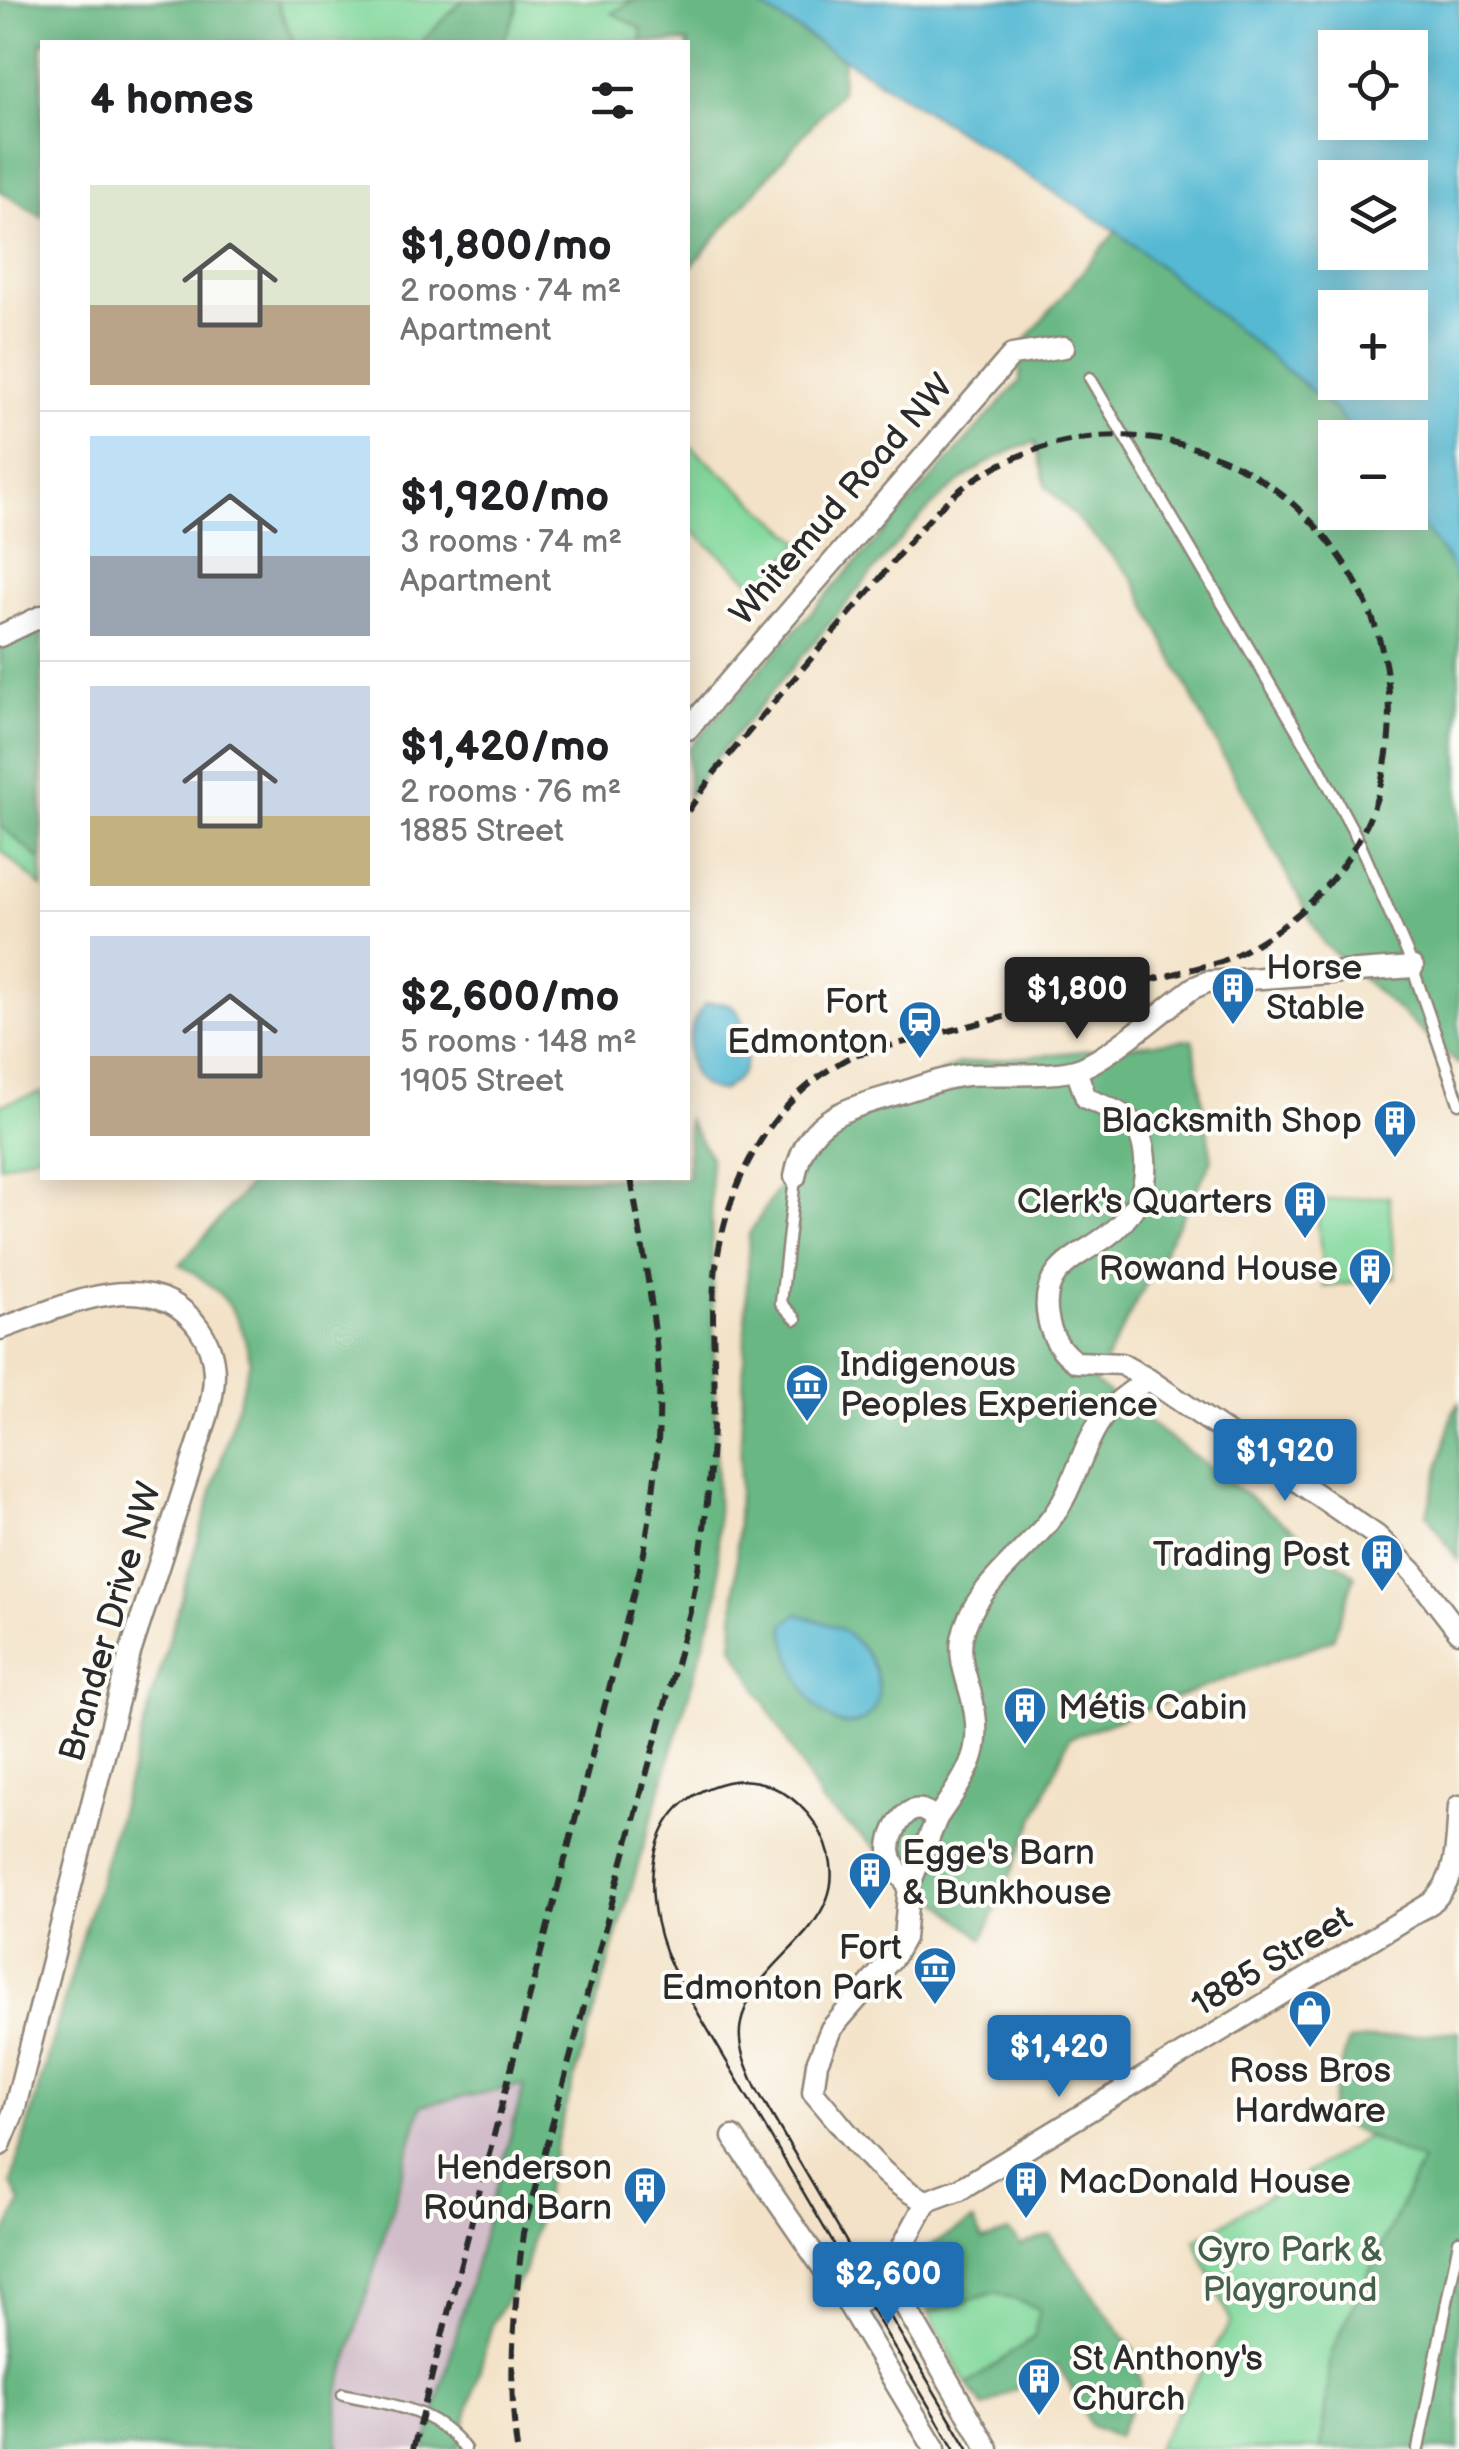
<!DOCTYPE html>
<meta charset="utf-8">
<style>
body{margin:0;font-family:"Balsamiq Sans",sans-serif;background:#f6f6f6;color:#202124;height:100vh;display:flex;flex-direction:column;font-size:38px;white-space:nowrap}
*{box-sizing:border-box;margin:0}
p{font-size:32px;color:#757577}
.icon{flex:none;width:55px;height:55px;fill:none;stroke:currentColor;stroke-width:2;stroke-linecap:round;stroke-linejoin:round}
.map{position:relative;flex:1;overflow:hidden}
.side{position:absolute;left:40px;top:40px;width:650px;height:1140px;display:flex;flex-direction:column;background:#fff;border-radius:0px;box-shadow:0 5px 25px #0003}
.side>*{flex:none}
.buttons{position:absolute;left:1318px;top:30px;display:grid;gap:20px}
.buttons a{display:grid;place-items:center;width:110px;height:110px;border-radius:0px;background:#fff;box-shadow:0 5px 25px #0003;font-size:50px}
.price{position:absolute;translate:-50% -85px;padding:0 22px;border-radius:10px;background:#1f6fb2;color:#fff;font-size:32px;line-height:65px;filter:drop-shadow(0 2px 5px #0008)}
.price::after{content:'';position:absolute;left:50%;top:60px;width:30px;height:22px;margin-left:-15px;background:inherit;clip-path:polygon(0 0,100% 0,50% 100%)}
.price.selected{background:#222;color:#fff}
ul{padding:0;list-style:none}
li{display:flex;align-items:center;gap:30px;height:250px;padding:0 50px}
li+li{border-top:2px solid #e0e0e0}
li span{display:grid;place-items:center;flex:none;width:280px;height:200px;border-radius:0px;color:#555}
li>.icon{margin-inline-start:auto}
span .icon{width:120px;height:120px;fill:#fffc;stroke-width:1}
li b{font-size:42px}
h2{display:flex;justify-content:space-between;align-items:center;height:120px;padding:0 50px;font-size:42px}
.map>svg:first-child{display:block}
</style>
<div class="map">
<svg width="1459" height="2449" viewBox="0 0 1459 2449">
<rect width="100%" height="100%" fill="#fdfcf7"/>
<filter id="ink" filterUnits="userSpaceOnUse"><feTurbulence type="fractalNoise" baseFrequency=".01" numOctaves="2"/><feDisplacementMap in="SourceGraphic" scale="20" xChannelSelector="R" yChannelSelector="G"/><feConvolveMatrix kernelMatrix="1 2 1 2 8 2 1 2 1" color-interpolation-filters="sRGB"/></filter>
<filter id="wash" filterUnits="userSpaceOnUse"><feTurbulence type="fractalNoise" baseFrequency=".0048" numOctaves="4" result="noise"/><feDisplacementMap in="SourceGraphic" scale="40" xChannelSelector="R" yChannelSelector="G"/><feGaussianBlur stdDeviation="2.25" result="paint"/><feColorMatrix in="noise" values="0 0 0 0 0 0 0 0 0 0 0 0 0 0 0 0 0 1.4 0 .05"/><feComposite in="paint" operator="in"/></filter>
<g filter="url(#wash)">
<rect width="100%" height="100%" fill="#f3e2c7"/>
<!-- industrial -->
<path fill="#d1bdc9" d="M 525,2085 L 425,2449 L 339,2449 L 338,2394 L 422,2104 Z"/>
<!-- green -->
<path fill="#82d89c" stroke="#568264" stroke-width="2.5" d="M 260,0 L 751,0 L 843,59 L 688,270 L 688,42 L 223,42 Z
M 688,444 L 801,542 L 760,589 L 688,527 Z
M 0,825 L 42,861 L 42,887 L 0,850 Z
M 42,1092 L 42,1152 L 0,1166 L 0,1105 Z
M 1389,1196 L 1395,1278 L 1324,1287 L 1316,1201 Z
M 1367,2137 L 1422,2161 L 1331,2353 L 1321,2449 L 1155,2449 L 1231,2322 L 1195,2240 Z
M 996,2292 L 1039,2309 L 1035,2337 L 967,2385 L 929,2313 Z"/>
<!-- forest -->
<path fill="#69b884" stroke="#4a7258" stroke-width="2.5" d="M 0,0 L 276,0 L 294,42 L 42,42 L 42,217 L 0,191 Z
M 463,0 L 516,0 L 517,9 L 503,42 L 421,42 Z
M 634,0 L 751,0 L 843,59 L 841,91 L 688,270 L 688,42 L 642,42 L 641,29 L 612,13 Z
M 1116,231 L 1334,409 L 1356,437 L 1335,438 L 1335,512 L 1410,512 L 1410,510 L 1447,559 L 1459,584 L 1459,1065 L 1324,944 L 1198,709 L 1133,578 L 1046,486 L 1035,442 C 948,468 897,545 841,610 C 798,661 755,712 712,763 L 688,796 L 688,749 L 1020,381 L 1020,347 Z
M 42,627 L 42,861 L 0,825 L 0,648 Z
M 1193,1039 L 1212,1160 L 1094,1382 L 1355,1575 L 1333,1639 L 1069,1738 L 983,1939 L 822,1803 L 733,1646 L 749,1234 L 786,1176 L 827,1132 L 958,1064 Z
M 688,1120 L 710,1156 L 719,1592 L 562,2121 L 524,2273 L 493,2321 L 458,2449 L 425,2449 L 524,2085 L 422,2105 L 338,2394 L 339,2449 L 0,2449 L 0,2245 L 21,2202 L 11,2183 L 250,1361 C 241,1312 223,1289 180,1265 L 255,1178 L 688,1178 Z
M 1459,1403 L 1459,1562 L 1427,1514 L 1453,1412 Z
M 1459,2031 L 1459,2449 L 1321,2449 L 1331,2353 L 1422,2161 L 1328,2118 L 1348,2041 Z
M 973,2221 L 983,2240 L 1009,2232 L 1021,2245 L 1050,2235 L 1135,2352 L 1141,2385 L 1117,2437 L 1091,2426 L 1058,2365 L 984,2407 L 967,2385 L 1034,2337 L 1039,2309 L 996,2292 L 929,2313 L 910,2274 L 930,2246 Z"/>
<!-- water -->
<path fill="#55b9d3" stroke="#40727f" stroke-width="2.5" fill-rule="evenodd" d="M 751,0 L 1459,0 L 1459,584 L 1447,559 L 1410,510 L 1410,438 L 1356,437 L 1334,409 L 1116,231 ZM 1335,48 L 1410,48 L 1410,122 L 1335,122 ZM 1335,178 L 1410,178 L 1410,252 L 1335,252 ZM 1335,308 L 1410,308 L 1410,382 L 1335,382 Z
M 706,1003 C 713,1003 724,1002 730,1005 C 747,1013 751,1061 741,1074 C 737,1081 728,1086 722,1091 C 678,1091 682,1026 706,1003 Z
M 798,1614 C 813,1620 836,1624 848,1634 C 923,1700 841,1772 801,1682 C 793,1663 785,1645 784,1624 Z"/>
</g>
<g filter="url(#ink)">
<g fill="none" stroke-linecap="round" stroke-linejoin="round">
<!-- lane casing -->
<g stroke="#8f8679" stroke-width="15">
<path id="lane" d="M 1090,378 L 1321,771 L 1359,842 L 1409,957 L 1459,1103
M 795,1178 L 781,1303 L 796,1319
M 343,2394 C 391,2405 434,2408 465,2449
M 1418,2449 L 1459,2241"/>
</g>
<!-- street casing -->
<g stroke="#8f8679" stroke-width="25">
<path id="street" d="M 0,636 L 42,616
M 688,729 L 1012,355 L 1064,347
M 1076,1070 L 1086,1098 C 1120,1114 1141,1114 1145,1159 C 1147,1182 1139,1204 1123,1222 C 1094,1255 1037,1259 1048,1318 C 1051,1336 1061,1352 1076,1362 L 1121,1364 L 1148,1379 L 1377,1536 L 1413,1572 L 1459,1632
M 795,1177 C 806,1115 848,1109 900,1093 C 921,1087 944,1077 967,1075 C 996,1073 1056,1078 1081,1068 C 1112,1056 1164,1009 1193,988 L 1207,982 L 1413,967
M 0,1329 C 61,1308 152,1260 199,1328 C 219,1356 216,1386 207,1417 L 130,1653 L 14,2111 L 0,2145
M 937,1818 C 969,1771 987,1750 970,1691 C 965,1674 959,1657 962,1639 C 971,1588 1025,1555 1053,1516 C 1076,1485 1082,1443 1106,1413 C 1117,1400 1134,1390 1148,1379
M 909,1886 C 901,1876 891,1864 890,1850 C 890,1834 903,1806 922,1810 C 928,1812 932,1816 937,1818 L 909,1886 L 904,1938 L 894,1956 L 831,2029 L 817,2063 L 813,2092 C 844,2127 883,2184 927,2201 L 960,2189 L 1431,1903 C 1459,1878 1456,1842 1459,1806
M 733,2137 L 850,2307 L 935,2449
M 927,2201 L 887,2275 L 988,2449
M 850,2307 L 875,2293 L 887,2275"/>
</g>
<!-- lane -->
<use href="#lane" stroke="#fff" stroke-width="10"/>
<!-- street -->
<use href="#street" stroke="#fff" stroke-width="20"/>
<!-- tram -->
<path stroke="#2b2b2b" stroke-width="2.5" d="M 954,2449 L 677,1977 C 641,1911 634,1803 727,1782 C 788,1768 849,1843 827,1899 C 808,1947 752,1969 741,2023 C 736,2045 747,2068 756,2088 L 968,2449"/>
<!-- rail -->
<path stroke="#2b2b2b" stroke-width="6" stroke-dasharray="15 8" stroke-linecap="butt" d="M 413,2449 L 644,1553 C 653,1497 661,1441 659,1384 C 656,1315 642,1246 631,1178
M 517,2449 C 507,2377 515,2305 523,2233 L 690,1612 C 704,1545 711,1476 714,1407 C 716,1367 711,1326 714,1285 C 722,1190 767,1099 854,1055 L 1221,962 C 1289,931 1343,882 1372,812 C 1459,577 1211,347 988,471 C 940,497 906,547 872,588 C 819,649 767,710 715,772 L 688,811"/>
</g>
</g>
<!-- icons -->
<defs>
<g id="building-pin" transform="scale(2.25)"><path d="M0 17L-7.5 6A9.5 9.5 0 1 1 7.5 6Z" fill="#1f6fb2" stroke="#fdfcf7"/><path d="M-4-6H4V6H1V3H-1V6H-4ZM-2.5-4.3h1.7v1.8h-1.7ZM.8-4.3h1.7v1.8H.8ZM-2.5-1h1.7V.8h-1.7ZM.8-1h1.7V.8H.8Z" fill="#fff"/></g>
<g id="station-pin" transform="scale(2.25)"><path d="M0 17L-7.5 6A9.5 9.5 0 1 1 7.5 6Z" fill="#1f6fb2" stroke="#fdfcf7"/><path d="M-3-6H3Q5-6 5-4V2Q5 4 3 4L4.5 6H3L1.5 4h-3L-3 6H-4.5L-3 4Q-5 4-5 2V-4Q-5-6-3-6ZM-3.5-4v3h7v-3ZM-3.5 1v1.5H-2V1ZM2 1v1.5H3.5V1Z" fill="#fff"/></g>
<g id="museum-pin" transform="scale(2.25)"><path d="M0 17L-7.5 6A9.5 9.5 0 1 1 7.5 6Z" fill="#1f6fb2" stroke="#fdfcf7"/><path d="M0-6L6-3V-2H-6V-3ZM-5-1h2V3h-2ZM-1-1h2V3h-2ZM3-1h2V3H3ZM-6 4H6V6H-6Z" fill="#fff"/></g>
<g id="shop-pin" transform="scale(2.25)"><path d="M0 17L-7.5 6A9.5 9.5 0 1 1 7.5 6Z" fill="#1f6fb2" stroke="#fdfcf7"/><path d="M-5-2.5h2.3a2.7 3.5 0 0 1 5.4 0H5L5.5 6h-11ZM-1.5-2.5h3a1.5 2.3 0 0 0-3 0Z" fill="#fff"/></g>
</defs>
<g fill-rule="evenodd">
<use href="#building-pin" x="1233" y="988"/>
<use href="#station-pin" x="920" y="1022"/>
<use href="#building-pin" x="1395" y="1121"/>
<use href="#building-pin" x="1305" y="1202"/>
<use href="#building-pin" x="1370" y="1269"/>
<use href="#museum-pin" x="807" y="1385"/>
<use href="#building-pin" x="1382" y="1555"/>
<use href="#building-pin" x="1025" y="1708"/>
<use href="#building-pin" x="870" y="1873"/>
<use href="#museum-pin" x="935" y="1968"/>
<use href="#shop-pin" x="1310" y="2011"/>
<use href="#building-pin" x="1026" y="2182"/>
<use href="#building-pin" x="645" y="2188"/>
<use href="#building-pin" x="1039" y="2379"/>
</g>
<g text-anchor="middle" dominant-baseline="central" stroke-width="8" stroke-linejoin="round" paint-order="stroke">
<!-- street labels -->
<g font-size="35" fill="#2b2b2b" stroke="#fdfcf7">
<text transform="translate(842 500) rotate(-49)">Whitemud Road NW</text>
<text transform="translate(111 1622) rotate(-74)">Brander Drive NW</text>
<text transform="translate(1272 1962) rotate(-31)">1885 Street</text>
</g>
<!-- poi labels -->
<g font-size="35" fill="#2b2b2b" stroke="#fdfcf7" text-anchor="end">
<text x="1266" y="968" text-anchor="start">Horse<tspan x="1266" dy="40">Stable</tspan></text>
<text x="888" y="1002">Fort<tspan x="888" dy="40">Edmonton</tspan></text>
<text x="1362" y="1121">Blacksmith Shop</text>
<text x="1272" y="1202">Clerk's Quarters</text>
<text x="1338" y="1269">Rowand House</text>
<text x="840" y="1365" text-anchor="start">Indigenous<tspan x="840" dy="40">Peoples Experience</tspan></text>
<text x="1350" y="1555">Trading Post</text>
<text x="1058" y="1708" text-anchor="start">Métis Cabin</text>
<text x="902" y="1853" text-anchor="start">Egge's Barn<tspan x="902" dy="40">&amp; Bunkhouse</tspan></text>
<text x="902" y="1948">Fort<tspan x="902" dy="40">Edmonton Park</tspan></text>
<text x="1310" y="2071" text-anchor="middle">Ross Bros<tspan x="1310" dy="40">Hardware</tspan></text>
<text x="612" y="2168">Henderson<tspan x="612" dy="40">Round Barn</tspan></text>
<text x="1058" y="2182" text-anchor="start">MacDonald House</text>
<text x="1072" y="2359" text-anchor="start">St Anthony's<tspan x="1072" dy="40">Church</tspan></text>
</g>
<!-- park labels -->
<g font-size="35" fill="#455f4d" stroke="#fdfcf7">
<text x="1290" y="2250">Gyro Park &amp;<tspan x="1290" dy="40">Playground</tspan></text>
</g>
</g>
</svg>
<div class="buttons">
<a><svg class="icon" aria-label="locate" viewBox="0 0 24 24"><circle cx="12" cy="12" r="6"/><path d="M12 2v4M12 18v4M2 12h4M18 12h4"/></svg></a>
<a><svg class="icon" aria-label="layers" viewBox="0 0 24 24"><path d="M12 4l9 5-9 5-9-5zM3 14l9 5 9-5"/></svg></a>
<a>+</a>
<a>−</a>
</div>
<b class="price selected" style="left:1077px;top:1042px">$1,800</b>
<b class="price" style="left:1285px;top:1504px">$1,920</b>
<b class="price" style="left:1059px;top:2100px">$1,420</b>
<b class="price" style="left:888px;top:2327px">$2,600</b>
<section class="side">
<h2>4 homes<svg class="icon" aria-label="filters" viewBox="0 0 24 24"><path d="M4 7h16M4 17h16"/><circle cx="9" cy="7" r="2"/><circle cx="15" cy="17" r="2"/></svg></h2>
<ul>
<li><span style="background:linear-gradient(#dfe7d0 60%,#b9a48a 0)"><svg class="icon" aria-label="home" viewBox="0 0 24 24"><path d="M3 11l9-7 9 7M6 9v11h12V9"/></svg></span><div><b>$1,800/mo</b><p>2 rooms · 74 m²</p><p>Apartment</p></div></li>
<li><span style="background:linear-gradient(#bfe0f5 60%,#9aa5b1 0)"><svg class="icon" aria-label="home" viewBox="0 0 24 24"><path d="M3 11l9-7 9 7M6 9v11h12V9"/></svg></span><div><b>$1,920/mo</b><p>3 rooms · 74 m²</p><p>Apartment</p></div></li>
<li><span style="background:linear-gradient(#c9d6e8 65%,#c2b280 0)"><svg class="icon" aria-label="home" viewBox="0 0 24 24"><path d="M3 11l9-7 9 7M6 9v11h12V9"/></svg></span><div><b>$1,420/mo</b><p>2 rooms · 76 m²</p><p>1885 Street</p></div></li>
<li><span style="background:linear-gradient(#c9d6e8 60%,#b9a48a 0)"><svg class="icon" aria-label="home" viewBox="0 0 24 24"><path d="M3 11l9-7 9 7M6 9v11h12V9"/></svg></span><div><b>$2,600/mo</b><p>5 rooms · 148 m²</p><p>1905 Street</p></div></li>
</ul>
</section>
</div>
